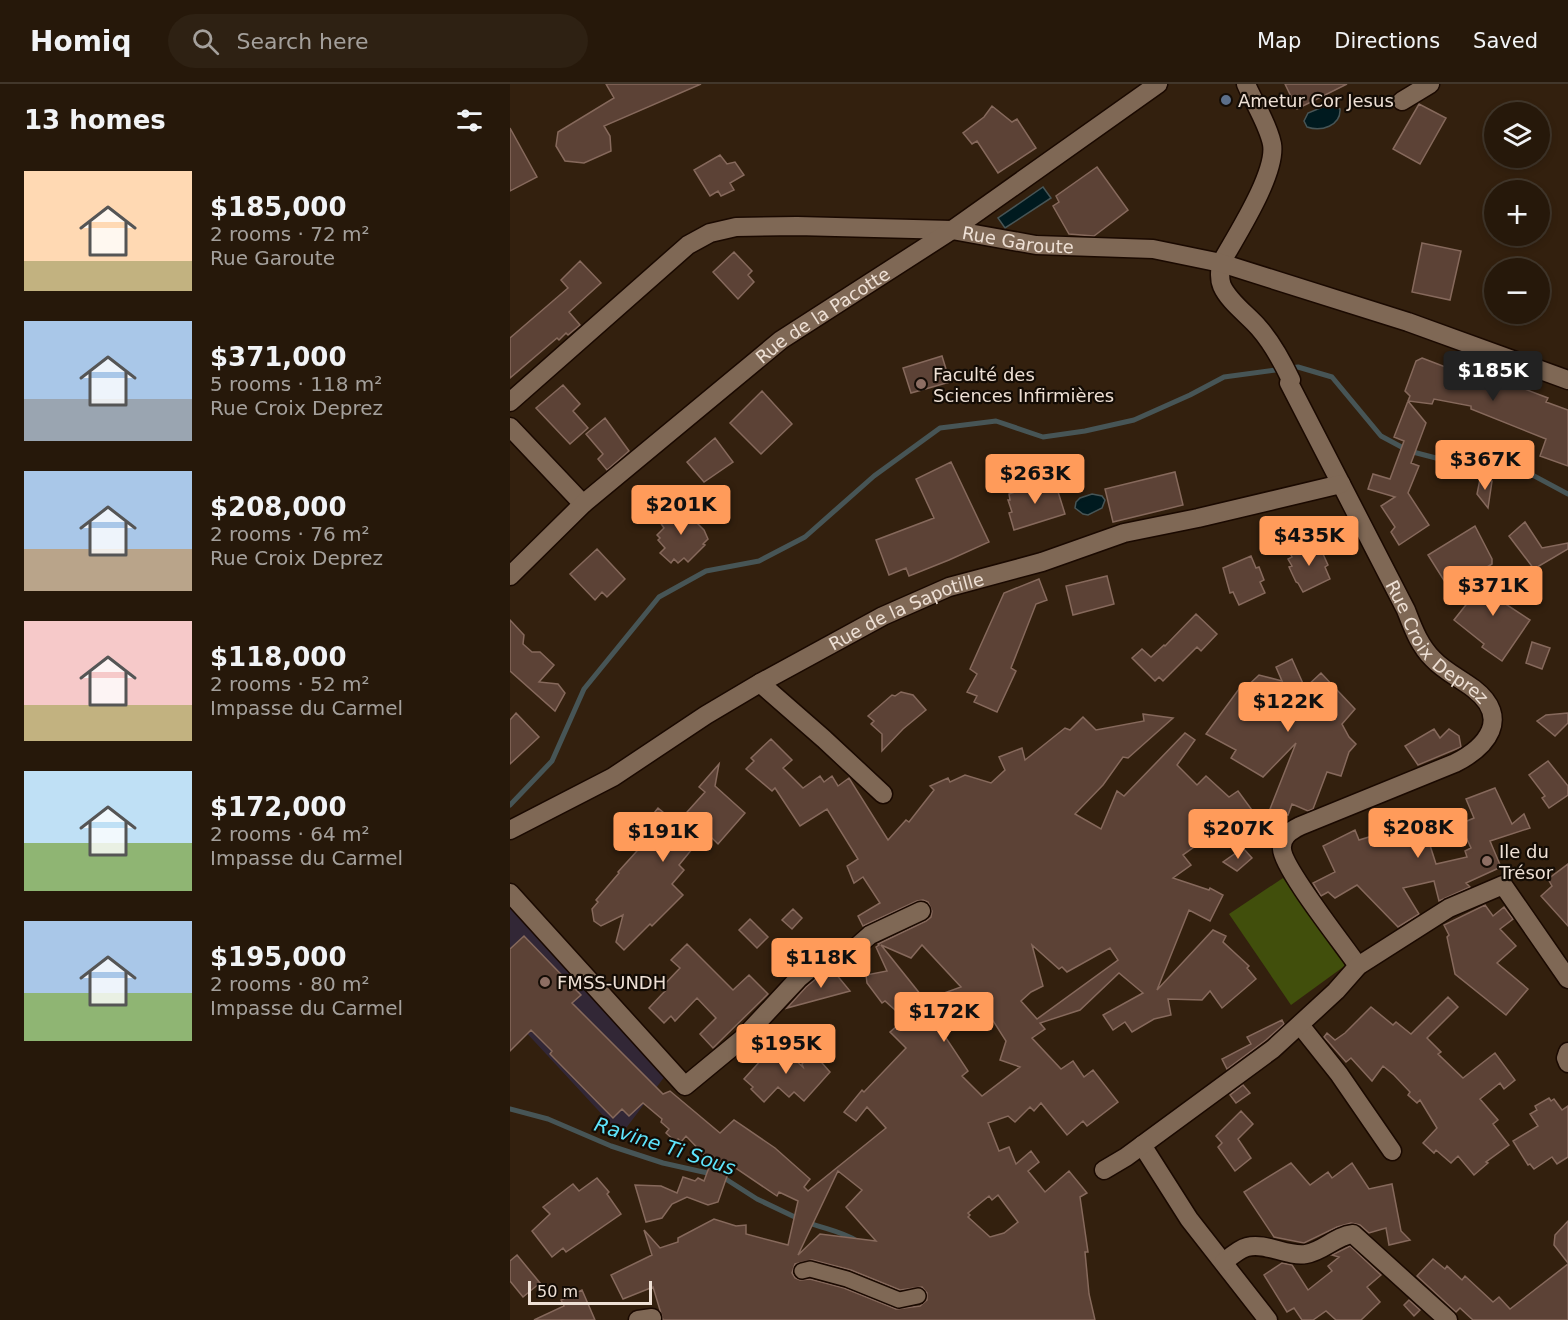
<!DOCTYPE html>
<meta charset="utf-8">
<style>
body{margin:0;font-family:"DejaVu Sans",sans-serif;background:#2e2113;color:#f1f3f6;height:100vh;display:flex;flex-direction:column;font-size:22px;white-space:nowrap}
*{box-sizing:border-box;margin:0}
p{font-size:20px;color:#a4a09c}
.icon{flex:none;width:33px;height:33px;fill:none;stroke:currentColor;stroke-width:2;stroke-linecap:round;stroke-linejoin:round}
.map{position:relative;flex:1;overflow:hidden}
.side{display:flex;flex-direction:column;background:#26180a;width:510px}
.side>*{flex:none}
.controls{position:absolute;left:974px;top:18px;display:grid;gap:12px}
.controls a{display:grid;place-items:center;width:66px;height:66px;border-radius:50%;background:#26180a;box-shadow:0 3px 9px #0003,0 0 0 2px #42372b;font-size:30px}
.scale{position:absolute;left:18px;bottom:15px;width:124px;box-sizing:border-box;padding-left:6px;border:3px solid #eee0d5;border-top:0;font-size:16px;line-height:21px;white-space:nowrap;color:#eee0d5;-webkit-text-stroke:4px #140c05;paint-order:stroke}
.price{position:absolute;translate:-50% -51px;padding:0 14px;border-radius:6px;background:#ff9b5a;color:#111;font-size:20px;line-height:39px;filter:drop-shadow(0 2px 3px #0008)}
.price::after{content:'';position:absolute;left:50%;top:36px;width:18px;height:14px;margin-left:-9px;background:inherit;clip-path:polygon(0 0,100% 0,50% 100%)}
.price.selected{background:#222;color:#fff}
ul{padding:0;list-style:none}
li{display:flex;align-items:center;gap:18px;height:150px;padding:0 24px}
li span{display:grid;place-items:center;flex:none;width:168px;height:120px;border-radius:0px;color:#555}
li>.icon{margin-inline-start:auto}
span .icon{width:72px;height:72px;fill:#fffc;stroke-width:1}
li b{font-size:26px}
h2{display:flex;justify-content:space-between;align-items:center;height:72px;padding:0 24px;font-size:26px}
header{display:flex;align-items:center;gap:36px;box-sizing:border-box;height:84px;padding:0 30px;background:#26180a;border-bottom:2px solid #42372b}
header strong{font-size:28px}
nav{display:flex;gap:33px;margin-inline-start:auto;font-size:21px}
.search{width:420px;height:54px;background:#2e2113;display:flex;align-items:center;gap:15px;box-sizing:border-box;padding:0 21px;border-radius:33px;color:#a4a09c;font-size:22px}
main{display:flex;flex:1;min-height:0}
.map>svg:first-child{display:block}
</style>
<header>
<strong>Homiq</strong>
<div class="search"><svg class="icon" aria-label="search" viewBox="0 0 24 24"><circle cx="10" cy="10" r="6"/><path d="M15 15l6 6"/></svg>Search here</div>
<nav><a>Map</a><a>Directions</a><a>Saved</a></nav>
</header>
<main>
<section class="side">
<h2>13 homes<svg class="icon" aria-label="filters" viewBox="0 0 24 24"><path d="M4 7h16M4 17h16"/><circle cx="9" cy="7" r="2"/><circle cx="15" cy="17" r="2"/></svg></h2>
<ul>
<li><span style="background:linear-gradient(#ffd9b3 75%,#c2b280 0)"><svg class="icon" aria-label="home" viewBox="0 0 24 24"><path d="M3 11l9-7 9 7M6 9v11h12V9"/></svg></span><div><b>$185,000</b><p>2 rooms · 72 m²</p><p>Rue Garoute</p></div></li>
<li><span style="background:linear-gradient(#a9c7e8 65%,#9aa5b1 0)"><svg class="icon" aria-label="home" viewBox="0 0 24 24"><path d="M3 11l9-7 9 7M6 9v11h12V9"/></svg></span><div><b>$371,000</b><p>5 rooms · 118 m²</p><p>Rue Croix Deprez</p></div></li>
<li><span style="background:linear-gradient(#a9c7e8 65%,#b9a48a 0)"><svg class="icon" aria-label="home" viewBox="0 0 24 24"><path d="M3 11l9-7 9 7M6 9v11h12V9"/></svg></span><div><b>$208,000</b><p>2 rooms · 76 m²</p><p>Rue Croix Deprez</p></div></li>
<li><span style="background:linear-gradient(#f6c9c9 70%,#c2b280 0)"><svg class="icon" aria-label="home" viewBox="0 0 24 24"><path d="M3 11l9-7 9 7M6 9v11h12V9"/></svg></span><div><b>$118,000</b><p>2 rooms · 52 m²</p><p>Impasse du Carmel</p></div></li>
<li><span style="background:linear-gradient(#bfe0f5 60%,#8fb573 0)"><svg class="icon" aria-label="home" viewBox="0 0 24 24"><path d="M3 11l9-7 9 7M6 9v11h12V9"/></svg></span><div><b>$172,000</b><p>2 rooms · 64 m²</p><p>Impasse du Carmel</p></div></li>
<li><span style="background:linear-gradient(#a9c7e8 60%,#8fb573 0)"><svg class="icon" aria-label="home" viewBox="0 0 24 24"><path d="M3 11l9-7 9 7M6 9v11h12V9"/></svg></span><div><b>$195,000</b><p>2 rooms · 80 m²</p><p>Impasse du Carmel</p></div></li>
</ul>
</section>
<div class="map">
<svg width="1058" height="1236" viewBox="0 0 1058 1236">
<rect width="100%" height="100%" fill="#33200e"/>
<!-- education -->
<path fill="#322736" d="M 0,823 L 155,992 L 111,1051 L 0,931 Z"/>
<!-- green -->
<path fill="#414f0c" d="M 773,794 L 836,881 L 781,921 L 719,830 Z"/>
<!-- water -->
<path fill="#001a1f" stroke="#475556" stroke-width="1.5" d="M 820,20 L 830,25 C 831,42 811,48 797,43 L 794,37 L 798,29 Z
M 533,103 L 541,114 L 495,144 L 488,134 Z
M 582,410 L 592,412 L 595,416 L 592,424 L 578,431 L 573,430 L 565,424 L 566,418 L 570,414 Z"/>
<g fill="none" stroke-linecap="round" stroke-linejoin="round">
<!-- stream -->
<path stroke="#475556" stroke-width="5" d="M 0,721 L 42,677 L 74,605 L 149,513 L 196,487 L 249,477 L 295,453 L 364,392 L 430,344 L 486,337 L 533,353 L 575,347 L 624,336 L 680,311 L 714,293 L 788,283 L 822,293 L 871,352 L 899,367 L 953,381 L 985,371 L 1058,410
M 0,1025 L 38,1035 L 101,1062 L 153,1079 L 211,1092 L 247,1115 L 289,1135
M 297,1138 C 314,1145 331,1147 347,1157"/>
</g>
<!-- building -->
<path fill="#5c4236" stroke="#86695c" stroke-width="1.5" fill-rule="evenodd" d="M 96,0 L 191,0 L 94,42 L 100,52 L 101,67 L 74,79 L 55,77 L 46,62 L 48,48 L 104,14 Z
M 775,0 L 837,0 L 787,25 Z
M 909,20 L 936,34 L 910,80 L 883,65 Z
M 482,22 L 502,38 L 507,35 L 526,64 L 488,89 L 467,57 L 462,60 L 453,49 L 474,33 Z
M 0,44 L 27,93 L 0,107 Z
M 210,71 L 217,80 L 225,78 L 234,91 L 220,99 L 224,106 L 211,112 L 208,107 L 200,112 L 184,86 Z
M 587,83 L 618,126 L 584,152 L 559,150 L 543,122 L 549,118 L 546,112 Z
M 912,159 L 951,167 L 940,216 L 902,208 Z
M 224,168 L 242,187 L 238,191 L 244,198 L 228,215 L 203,188 Z
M 70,177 L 91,199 L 59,228 L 70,241 L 58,251 L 56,249 L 49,256 L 47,254 L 0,294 L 0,254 L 58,204 L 51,196 Z
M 432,272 L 440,298 L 401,309 L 393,284 Z
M 912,274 L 938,284 L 941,276 L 956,279 L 955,283 L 1009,298 L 1007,302 L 1038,314 L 1036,318 L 1058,326 L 1058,382 L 1030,372 L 1036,355 L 961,325 L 961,322 L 924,315 L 922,320 L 898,317 L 900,312 L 895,307 L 906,277 Z
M 53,301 L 70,320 L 63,327 L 78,344 L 60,360 L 26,324 Z
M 252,307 L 282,340 L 251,370 L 220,339 Z
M 898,317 L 916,339 L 901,379 L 909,382 L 898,409 L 919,441 L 889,461 L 881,448 L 885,443 L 871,422 L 885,413 L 858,405 L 863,390 L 880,395 L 894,357 L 884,353 Z
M 95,334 L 119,367 L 97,386 L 88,375 L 93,370 L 76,350 Z
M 205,354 L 223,378 L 194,398 L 177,378 Z
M 441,378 L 479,458 L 439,476 L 399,492 L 396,484 L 379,491 L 366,456 L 424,434 L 406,395 Z
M 665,388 L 673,421 L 603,438 L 595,405 Z
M 544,395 L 555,430 L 504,446 L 499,429 L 502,428 L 498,416 L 500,416 L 499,410 Z
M 970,395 L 982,397 L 978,424 L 967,410 Z
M 174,423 L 185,433 L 183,435 L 194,446 L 198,455 L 193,460 L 195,461 L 178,478 L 174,474 L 168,479 L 164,475 L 161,479 L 150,469 L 155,464 L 148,456 L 150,454 L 147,451 L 154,444 L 150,438 L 165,424 L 169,428 Z
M 1015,438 L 1032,464 L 1058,459 L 1058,465 L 1024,485 L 999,452 Z
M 965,442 L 982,475 L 982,480 L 940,506 L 918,471 Z
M 804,458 L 810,470 L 813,470 L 818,481 L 815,483 L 820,495 L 793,508 L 788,499 L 786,498 L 779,483 L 782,482 L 778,475 L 782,473 L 780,469 Z
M 87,465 L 115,495 L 97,513 L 92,508 L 85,516 L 60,490 Z
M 741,472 L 746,484 L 749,483 L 754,496 L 750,498 L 755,509 L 729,521 L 723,508 L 720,509 L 713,484 Z
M 982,488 L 1004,501 L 991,517 L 1020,536 L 992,577 L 972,563 L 974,560 L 944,536 Z
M 597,492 L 604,520 L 563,531 L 556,502 Z
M 529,495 L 537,516 L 526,520 L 501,584 L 506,587 L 487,628 L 464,618 L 467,612 L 457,608 L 467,590 L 460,585 L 494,509 Z
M 686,530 L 707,550 L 691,567 L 687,563 L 653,597 L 649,593 L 645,597 L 622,574 L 632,565 L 641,573 L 654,561 L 655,562 Z
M 0,536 L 14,551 L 13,560 L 22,568 L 30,568 L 44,581 L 29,598 L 48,600 L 55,609 L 45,627 L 0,587 Z
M 1022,558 L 1040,564 L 1032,585 L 1016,579 Z
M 782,575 L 795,604 L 811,589 L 845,625 L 832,640 L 839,653 L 846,660 L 839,668 L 831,692 L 817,688 L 803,725 L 798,727 L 782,720 L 778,731 L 760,725 L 786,659 L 753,693 L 721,674 L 726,666 L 696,650 L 729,605 L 732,607 L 749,591 L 772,597 L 766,583 Z
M 391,608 L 403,611 L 416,626 L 393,645 L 372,667 L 372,650 L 361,640 L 364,637 L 358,632 L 382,611 L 385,612 Z
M 6,629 L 29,653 L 0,680 L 0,636 Z
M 1058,629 L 1058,639 L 1045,652 L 1027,637 L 1036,631 Z
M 633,630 L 663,634 L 618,674 L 613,673 L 593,701 L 565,730 L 591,745 L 607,707 L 614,712 L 675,649 L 685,656 L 667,681 L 687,701 L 696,692 L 719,713 L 728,707 L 750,737 L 734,748 L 725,734 L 673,771 L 681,781 L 663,794 L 699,806 L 700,804 L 713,811 L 700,837 L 679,826 L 647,906 L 703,846 L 716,852 L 713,858 L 739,882 L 737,884 L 746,895 L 712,924 L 700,907 L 692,916 L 658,915 L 661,931 L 644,935 L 622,948 L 615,938 L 603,946 L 593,931 L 633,909 L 609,889 L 570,926 L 530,939 L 535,945 L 522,954 L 551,985 L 563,977 L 574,993 L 583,986 L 608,1018 L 577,1042 L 573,1037 L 557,1051 L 531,1019 L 524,1027 L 520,1023 L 505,1038 L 498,1032 L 478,1039 L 489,1067 L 499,1063 L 506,1080 L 521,1067 L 529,1078 L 518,1087 L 535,1108 L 559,1087 L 577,1109 L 570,1113 L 578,1168 L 575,1168 L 579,1210 L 585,1236 L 153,1236 L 143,1203 L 113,1215 L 101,1191 L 142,1171 L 134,1146 L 150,1164 L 168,1158 L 168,1154 L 204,1135 L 226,1142 L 236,1141 L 236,1150 L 278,1161 L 288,1117 L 269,1108 L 267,1112 L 221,1081 L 208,1118 L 198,1121 L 177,1113 L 162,1120 L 152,1134 L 136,1138 L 125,1101 L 151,1102 L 167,1109 L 173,1093 L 185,1097 L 188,1094 L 194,1097 L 201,1078 L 176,1052 L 171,1058 L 168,1055 L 165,1057 L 156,1049 L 159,1045 L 151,1038 L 152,1035 L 133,1019 L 119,1032 L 112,1025 L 103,1034 L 40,970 L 42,967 L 21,946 L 0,967 L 0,865 L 14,852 L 71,911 L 62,919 L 153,1010 L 160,1007 L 210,1049 L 224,1036 L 265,1064 L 300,1095 L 294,1103 L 298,1107 L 376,1044 L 357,1023 L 346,1037 L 334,1028 L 352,1006 L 354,1008 L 396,964 L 380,948 L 395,935 L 375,917 L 372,919 L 357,899 L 356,891 L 377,887 L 366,863 L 369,861 L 368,860 L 416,837 L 421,833 L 422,827 L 418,818 L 413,816 L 407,817 L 353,842 L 348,832 L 370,819 L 353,793 L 344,799 L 337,782 L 348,775 L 317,725 L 290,742 L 265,704 L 262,707 L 236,685 L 244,677 L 241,674 L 261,655 L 282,676 L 273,684 L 293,704 L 310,692 L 314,698 L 322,692 L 328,702 L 339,694 L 378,756 L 396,736 L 399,738 L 424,706 L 420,702 L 438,694 L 440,698 L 455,691 L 481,699 L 495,686 L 489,673 L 512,664 L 515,676 L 555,644 L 560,646 L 573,633 L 586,646 L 634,637 ZM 371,861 L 401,874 L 412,861 L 451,903 L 415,916 ZM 522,861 L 549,885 L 552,883 L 557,888 L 600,864 L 608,876 L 527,935 L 511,917 L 521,908 L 533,902 ZM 470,921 L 479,937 L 482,935 L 496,957 L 490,976 L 510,983 L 472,1012 L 452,992 L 458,987 L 434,951 L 451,940 L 444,929 ZM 328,1087 L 352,1106 L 336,1123 L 366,1157 L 310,1150 L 288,1171 ZM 488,1111 L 508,1138 L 494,1149 L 480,1153 L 458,1133 L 460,1131 L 458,1129 L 479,1112 L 482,1116 ZM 302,1176 L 341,1186 L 390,1206 L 412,1203 L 417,1209 L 417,1216 L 410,1222 L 386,1225 L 334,1204 L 300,1195 L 290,1196 L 285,1194 L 282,1189 L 285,1180 Z
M 924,645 L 930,654 L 939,645 L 949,652 L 951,663 L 908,681 L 895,662 Z
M 1038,677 L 1058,702 L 1058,711 L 1039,724 L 1032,714 L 1035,712 L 1019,691 Z
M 209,680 L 205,702 L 235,729 L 208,760 L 196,748 L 169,781 L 174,786 L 162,800 L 173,811 L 142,842 L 140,840 L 114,866 L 106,858 L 113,831 L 91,842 L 84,837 L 82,825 L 88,818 L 86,816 L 109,789 L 108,788 L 145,747 L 136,739 L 148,724 L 159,733 L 163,732 L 169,737 L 195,708 L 189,703 Z
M 985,704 L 1002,740 L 1014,730 L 1020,744 L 980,757 L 991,783 L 956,799 L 960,803 L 929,817 L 924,797 L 893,804 L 909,830 L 888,843 L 847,801 L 825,814 L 818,808 L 811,812 L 803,799 L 825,788 L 813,762 L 845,746 L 849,756 L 882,746 L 884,753 L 924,739 L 920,732 L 932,725 L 937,734 L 946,731 L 949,737 L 918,755 L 926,780 L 957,773 L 955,767 L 961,764 L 950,740 L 964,734 L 956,715 Z
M 733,764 L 742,774 L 727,787 L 713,778 Z
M 1058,780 L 1058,842 L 1031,812 L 1042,802 L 1038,795 Z
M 975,821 L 983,832 L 994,823 L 1003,835 L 990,845 L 1006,862 L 987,879 L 1018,905 L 996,931 L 945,890 L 937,853 L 939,851 L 934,841 Z
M 283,825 L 292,834 L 282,845 L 272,836 Z
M 240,835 L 258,853 L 247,864 L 229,846 Z
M 177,860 L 223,906 L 239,891 L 258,910 L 203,964 L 190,950 L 206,934 L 187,914 L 165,937 L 161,932 L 154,939 L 139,924 L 155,907 L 151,904 L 170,884 L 161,876 Z
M 319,884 L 321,884 L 340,907 L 277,924 L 296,903 Z
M 938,913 L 948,923 L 917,954 L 931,968 L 928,970 L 953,994 L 985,969 L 1005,996 L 994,1005 L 990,999 L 970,1015 L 988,1036 L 983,1040 L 999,1061 L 976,1078 L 978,1079 L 964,1091 L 948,1072 L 941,1079 L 926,1066 L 924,1069 L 913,1059 L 927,1044 L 910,1016 L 907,1019 L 898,1011 L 900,1008 L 884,991 L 873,982 L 862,997 L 841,974 L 836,978 L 814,953 L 817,949 L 825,956 L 835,949 L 861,923 L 883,941 L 886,938 L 901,950 Z
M 772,936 L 774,940 L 756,956 L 717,985 L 712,975 L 741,960 L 737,953 Z
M 260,963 L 265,968 L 267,965 L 273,965 L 293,983 L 292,980 L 304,967 L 314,976 L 312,979 L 320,988 L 294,1017 L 284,1008 L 279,1013 L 268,1003 L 254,1018 L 241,1005 L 243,1003 L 234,995 L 253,974 L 251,972 Z
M 733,1001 L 740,1009 L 726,1019 L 720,1011 Z
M 1039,1014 L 1041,1017 L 1044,1015 L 1052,1026 L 1058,1022 L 1058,1073 L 1047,1080 L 1042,1073 L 1024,1085 L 1020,1080 L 1018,1081 L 1003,1057 L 1028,1042 L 1020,1030 L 1027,1026 L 1025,1022 Z
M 731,1027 L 743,1040 L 728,1055 L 741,1074 L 725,1087 L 708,1063 L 712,1059 L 706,1052 Z
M 781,1079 L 800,1101 L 818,1088 L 822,1094 L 842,1079 L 859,1105 L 882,1100 L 891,1147 L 900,1156 L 879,1161 L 876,1144 L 859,1149 L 850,1141 L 841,1139 L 827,1143 L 794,1159 L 764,1153 L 734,1108 Z
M 87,1094 L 99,1108 L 97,1110 L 111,1130 L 56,1168 L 53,1164 L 42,1173 L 22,1147 L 40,1130 L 33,1123 L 63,1100 L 69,1107 Z
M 1058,1137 L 1058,1179 L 1044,1161 L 1045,1151 Z
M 840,1162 L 871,1191 L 857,1203 L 870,1218 L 851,1236 L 826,1236 L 816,1227 L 803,1236 L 792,1236 L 784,1224 L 777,1228 L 754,1191 L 772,1179 L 782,1181 L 798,1206 L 822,1187 L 818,1182 L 829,1173 L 822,1171 Z
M 7,1171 L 30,1199 L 13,1213 L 0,1197 L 0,1177 Z
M 923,1175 L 935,1185 L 937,1182 L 952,1196 L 955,1192 L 983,1218 L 989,1213 L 1000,1225 L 1058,1180 L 1058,1236 L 963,1236 L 950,1224 L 946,1228 L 907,1192 Z
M 72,1206 L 85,1236 L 24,1236 L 54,1222 L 51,1216 Z
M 899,1216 L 910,1226 L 904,1232 L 894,1221 Z"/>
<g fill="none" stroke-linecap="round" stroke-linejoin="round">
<!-- pedestrian casing -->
<g stroke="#1a0900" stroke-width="18">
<path id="pedestrian" d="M 292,1187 L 300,1185 L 337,1195 L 389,1216 L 408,1212"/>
</g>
<!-- minor casing -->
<g stroke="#1a0900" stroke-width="21">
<g id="minor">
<path id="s1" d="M 736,0 C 744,19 758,40 762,60 C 767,89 726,152 711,179 C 710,187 709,195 712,202 C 719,218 738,231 749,244 C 763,260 772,277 781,296 L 779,299 L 896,526 C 903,544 909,561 923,575 C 934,587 951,595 964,605 C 1001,634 977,663 945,679 L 790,742 C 780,747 771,753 772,765 C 773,785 834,861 848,882"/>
<path d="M 892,17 L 920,0"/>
<path id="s2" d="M 0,318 L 178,161 L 200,149 L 226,143 L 287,142 L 442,146 L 526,161 L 643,165 L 711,179 L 898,238 L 1058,296"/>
<path d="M 0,343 L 73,420"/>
<path id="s3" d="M 0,492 L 73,420 L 271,256 L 442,146 L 648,0"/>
<path d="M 250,599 L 314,655 L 373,710"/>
<path id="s4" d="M 0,746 L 103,693 L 196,631 L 250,599 L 373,532 L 439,503 L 532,478 L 614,449 L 688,434 L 831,400"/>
<path d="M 0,809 L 175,1002 L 232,955 L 288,895 L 314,873 L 334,871 L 343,866 L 360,851 L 411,827"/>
<path d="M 790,941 L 829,990 L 882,1067"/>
<path d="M 1058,968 L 1056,974 L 1058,979"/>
<path d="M 632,1061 L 679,1135 L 758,1236"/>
<path d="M 594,1086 L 616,1073 L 763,965 L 826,907 L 848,882 L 939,824 L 993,801 L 1058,895"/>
<path d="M 714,1178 C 720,1173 729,1165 737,1163 C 756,1158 777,1173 796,1170 C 814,1167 825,1152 843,1150 L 938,1236"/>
<path d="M 128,1236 L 142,1234"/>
</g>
</g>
<!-- pedestrian -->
<use href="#pedestrian" stroke="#7f6855" stroke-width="15"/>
<!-- minor -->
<use href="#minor" stroke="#7f6855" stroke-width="18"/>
</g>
<!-- markers -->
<circle fill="#5c6f8a" stroke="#140c05" stroke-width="2" cx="716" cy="16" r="6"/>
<g fill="#8d6e63" stroke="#140c05" stroke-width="2">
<circle cx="411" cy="300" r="6"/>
<circle cx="977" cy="777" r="6"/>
<circle cx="35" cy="898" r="6"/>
</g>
<g text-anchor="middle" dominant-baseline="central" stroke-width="4.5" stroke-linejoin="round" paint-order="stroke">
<!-- poi labels -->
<g font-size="18" fill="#eee0d5" stroke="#140c05" text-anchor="start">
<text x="728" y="16">Ametur Cor Jesus</text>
<text x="423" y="290">Faculté des<tspan x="423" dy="21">Sciences Infirmières</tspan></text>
<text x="989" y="767">Ile du<tspan x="989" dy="21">Trésor</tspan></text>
<text x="47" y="898">FMSS-UNDH</text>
</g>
<!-- street labels -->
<g font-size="18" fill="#eee0d5" stroke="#140c05">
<text stroke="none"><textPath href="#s2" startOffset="572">Rue Garoute</textPath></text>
<text stroke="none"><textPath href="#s3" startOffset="408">Rue de la Pacotte</textPath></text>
<text stroke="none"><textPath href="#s4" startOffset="454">Rue de la Sapotille</textPath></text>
<text stroke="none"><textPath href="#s1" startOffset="642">Rue Croix Deprez</textPath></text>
</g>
<!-- water labels -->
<g font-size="20" font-style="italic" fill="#5ee4fc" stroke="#140c05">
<text transform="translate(155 1062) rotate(18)">Ravine Ti Sous</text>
</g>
</g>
</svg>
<div class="controls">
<a><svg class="icon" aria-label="layers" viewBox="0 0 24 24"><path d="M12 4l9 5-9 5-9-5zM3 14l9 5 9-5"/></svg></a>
<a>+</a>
<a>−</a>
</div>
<div class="scale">50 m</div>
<b class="price selected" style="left:983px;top:318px">$185K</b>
<b class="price" style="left:975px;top:407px">$367K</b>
<b class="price" style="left:525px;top:421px">$263K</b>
<b class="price" style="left:171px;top:452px">$201K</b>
<b class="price" style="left:799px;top:483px">$435K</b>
<b class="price" style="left:983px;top:533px">$371K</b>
<b class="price" style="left:778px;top:649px">$122K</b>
<b class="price" style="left:908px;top:775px">$208K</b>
<b class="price" style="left:728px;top:776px">$207K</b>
<b class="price" style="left:153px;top:779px">$191K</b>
<b class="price" style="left:311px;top:905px">$118K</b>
<b class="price" style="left:434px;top:959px">$172K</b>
<b class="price" style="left:276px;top:991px">$195K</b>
</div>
</main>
